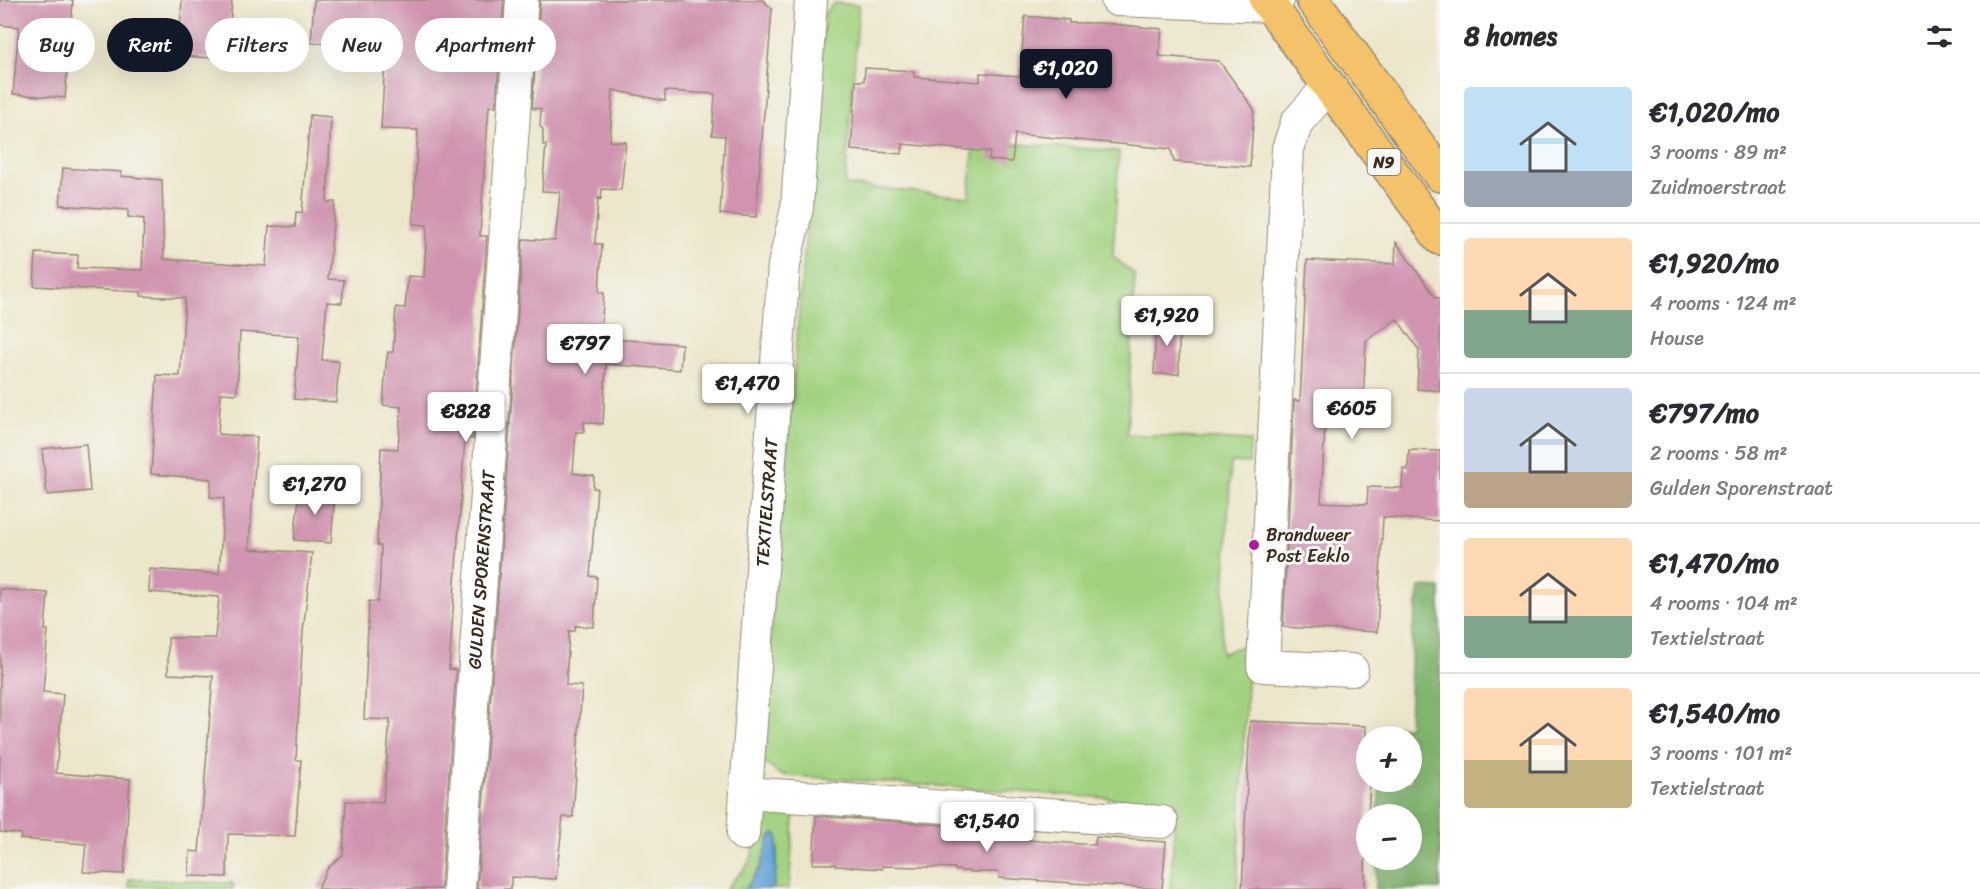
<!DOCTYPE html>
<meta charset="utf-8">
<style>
body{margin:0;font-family:Sriracha,sans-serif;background:#f7f7f7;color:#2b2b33;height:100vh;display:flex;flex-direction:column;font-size:22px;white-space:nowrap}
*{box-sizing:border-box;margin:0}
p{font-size:20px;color:#7c7c81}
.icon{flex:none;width:33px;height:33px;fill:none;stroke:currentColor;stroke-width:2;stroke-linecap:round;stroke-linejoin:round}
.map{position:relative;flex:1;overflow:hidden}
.sheet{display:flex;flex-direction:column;background:#fff;width:540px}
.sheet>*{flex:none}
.guide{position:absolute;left:18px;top:18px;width:570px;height:54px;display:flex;gap:12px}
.fabs{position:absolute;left:1356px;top:726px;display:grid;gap:12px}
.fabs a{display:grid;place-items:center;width:66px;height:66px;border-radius:50%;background:#fff;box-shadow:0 6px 24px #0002;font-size:30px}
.price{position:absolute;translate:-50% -51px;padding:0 14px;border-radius:6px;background:#fff;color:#222;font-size:20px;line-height:39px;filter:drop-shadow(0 2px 3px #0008)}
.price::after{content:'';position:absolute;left:50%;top:36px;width:18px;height:14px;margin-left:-9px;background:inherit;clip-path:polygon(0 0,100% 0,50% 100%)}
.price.on{background:#111827;color:#fff}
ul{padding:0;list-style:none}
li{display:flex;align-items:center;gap:18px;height:150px;padding:0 24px}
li+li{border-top:2px solid #e1e1e2}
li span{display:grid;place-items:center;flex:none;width:168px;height:120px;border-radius:6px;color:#555}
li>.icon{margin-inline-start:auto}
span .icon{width:72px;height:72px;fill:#fffc;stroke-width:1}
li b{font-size:26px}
h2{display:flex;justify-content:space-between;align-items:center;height:72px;padding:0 24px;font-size:26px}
.tag{padding:0 21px;border-radius:27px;background:#fff;box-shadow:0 6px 24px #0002;font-size:21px;line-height:54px}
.tag.on{background:#111827;color:#fff}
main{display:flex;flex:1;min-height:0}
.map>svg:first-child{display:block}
</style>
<main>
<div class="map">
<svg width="1440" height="889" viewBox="0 0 1440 889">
<rect width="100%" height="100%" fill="#f6f6f2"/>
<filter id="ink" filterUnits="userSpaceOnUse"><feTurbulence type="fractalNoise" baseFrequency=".0167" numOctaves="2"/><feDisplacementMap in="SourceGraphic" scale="12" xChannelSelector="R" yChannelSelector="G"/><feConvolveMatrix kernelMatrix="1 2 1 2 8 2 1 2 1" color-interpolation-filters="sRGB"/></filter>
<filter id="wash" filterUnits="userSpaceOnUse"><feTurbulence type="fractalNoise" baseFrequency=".008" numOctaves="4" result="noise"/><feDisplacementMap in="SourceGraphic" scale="24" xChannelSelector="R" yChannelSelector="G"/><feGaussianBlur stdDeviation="1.35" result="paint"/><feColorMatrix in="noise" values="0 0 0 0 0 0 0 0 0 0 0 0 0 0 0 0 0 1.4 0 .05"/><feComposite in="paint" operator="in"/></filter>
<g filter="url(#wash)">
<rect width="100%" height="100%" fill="#ece6ca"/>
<!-- green -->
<path fill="#a2d280" stroke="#6e7e4f" stroke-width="1.5" d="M 834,3 L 859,5 L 845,185 L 969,197 L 974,141 L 1119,151 L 1113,256 L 1135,275 L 1127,434 L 1250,441 L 1249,463 L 1231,462 L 1221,654 L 1249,643 L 1237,889 L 1170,889 L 1176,803 L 781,775 L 760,760 L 825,13 Z
M 795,804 L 789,889 L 773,889 L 778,849 L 765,855 L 760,868 L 745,889 L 726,889 C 732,880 742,874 748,864 C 767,832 736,806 795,804 Z
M 129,879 L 233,883 L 233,889 L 129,886 Z"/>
<!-- forest -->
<path fill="#81b46e" stroke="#5e6f46" stroke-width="1.5" d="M 1420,587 L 1440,588 L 1440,889 L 1376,889 L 1377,860 L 1412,860 L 1412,814 L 1378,814 L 1380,782 L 1412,782 L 1412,736 L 1381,736 L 1382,725 L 1409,727 L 1412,632 Z"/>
<!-- water -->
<path fill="#65a3d7" stroke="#50667a" stroke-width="1.5" d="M 775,833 L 778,836 L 776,871 L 773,889 L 745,889 L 760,868 L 770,837 Z"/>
<g id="blocks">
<!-- building -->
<path fill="#d094b0" d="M 0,0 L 73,0 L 65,98 L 13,94 L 19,27 L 0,25 Z
M 182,0 L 232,0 L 229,37 L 217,36 L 215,58 L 178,56 Z
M 314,0 L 504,0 L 496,106 L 489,106 L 483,187 L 480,236 L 487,236 L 473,439 L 465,438 L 449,669 L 456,670 L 441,889 L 317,889 L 328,868 L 343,855 L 346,801 L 383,803 L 390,720 L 364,719 L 369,601 L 378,602 L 380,579 L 381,546 L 377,545 L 381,448 L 398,449 L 401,407 L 383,405 L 386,364 L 388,352 L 393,352 L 396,307 L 405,308 L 408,276 L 424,277 L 427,225 L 413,224 L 418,130 L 381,129 L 385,60 L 366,59 L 366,47 L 354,47 L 354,44 L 311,43 Z
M 540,0 L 763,0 L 772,9 L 756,217 L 720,214 L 725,136 L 712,135 L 715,94 L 665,91 L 665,101 L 613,90 L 610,141 L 626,142 L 621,190 L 602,189 L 601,199 L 598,198 L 595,244 L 602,244 L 599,292 L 604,293 L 600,338 L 682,344 L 680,370 L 606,364 L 603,424 L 584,422 L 584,432 L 576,432 L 573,473 L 594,476 L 593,488 L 597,488 L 590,576 L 597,577 L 594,627 L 575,626 L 575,631 L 569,631 L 566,685 L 582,686 L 573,817 L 563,817 L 556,879 L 511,877 L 511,889 L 477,889 L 523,239 L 555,241 L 560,192 L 542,191 L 546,145 L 543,145 L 543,130 L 540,126 L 541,109 L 532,108 Z
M 1025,16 L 1069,20 L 1069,23 L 1102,23 L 1162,29 L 1159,56 L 1219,61 L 1254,109 L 1250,167 L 1174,162 L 1171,149 L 1015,134 L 1012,162 L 989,160 L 990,152 L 903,144 L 902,154 L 851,150 L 856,81 L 864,81 L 865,68 L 914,71 L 914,77 L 980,82 L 980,73 L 1020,76 Z
M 310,115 L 331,117 L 327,202 L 335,202 L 328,279 L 344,280 L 342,303 L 327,302 L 322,360 L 339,361 L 336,402 L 294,399 L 299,336 L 240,332 L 237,394 L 221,393 L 218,434 L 257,437 L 249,549 L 312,553 L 303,632 L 296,760 L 301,760 L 295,836 L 228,834 L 227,877 L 189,876 L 190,851 L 199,852 L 213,676 L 168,674 L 168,638 L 215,638 L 219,597 L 149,592 L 150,569 L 219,574 L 224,498 L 210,497 L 211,479 L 151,474 L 157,375 L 180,376 L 185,298 L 141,296 L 141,292 L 34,286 L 36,253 L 78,255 L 77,268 L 142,270 L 144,219 L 128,217 L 128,210 L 60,205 L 63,168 L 121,172 L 121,176 L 162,180 L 164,259 L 266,266 L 269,226 L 295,227 L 296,212 L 302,213 Z
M 1396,242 L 1436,298 L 1440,298 L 1440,391 L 1417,389 L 1419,350 L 1397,319 L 1366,341 L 1363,408 L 1326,407 L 1321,502 L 1367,504 L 1368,487 L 1402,488 L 1403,469 L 1408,470 L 1409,450 L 1440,451 L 1440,521 L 1383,517 L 1377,632 L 1283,627 L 1294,400 L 1300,401 L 1307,260 L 1395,264 Z
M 1156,319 L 1179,319 L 1179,374 L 1154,374 Z
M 86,444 L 90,491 L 47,495 L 42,449 Z
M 300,489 L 335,491 L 331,543 L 294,540 Z
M 0,589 L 48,593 L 45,630 L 48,630 L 43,692 L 63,694 L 56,773 L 130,779 L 124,874 L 83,872 L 86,844 L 20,839 L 21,834 L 0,832 Z
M 1250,721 L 1366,726 L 1366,782 L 1370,782 L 1368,814 L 1366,814 L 1365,889 L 1242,889 Z
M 816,816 L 986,828 L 985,837 L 1095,845 L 1096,837 L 1166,842 L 1162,889 L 999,878 L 999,872 L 975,872 L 955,870 L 955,868 L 883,866 L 882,869 L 836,866 L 836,864 L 813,864 Z"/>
</g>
</g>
<g filter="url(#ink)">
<use href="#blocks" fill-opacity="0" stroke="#948874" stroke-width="1.5"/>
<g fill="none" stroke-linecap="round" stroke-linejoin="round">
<!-- minor casing -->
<g stroke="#948874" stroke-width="34">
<g id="minor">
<path d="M 1117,0 L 1270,6 L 1278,0"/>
<path d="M 1329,86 L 1297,122 L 1288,149 L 1263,666 L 1352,670"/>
<path d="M 746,793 L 1162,822"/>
<path id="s1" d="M 743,834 L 784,265 L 797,208 L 811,0"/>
<path id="s2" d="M 459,889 L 522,0"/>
</g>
</g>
<!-- major casing -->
<g stroke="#948874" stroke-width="36">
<path id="major" d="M 1266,0 L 1440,238
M 1313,0 L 1440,175"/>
</g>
<!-- minor -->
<use href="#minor" stroke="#fff" stroke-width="32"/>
<!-- major -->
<use href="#major" stroke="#f4c26a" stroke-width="33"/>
</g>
</g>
<!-- markers -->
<circle fill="#b5179e" stroke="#f6f6f2" stroke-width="2" cx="1254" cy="545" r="6"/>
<g text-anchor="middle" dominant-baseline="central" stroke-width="6" stroke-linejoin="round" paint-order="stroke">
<!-- shield labels -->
<rect fill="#f6f6f2" stroke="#73675e" stroke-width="1.5" x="1367.5" y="149" width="33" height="26" rx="4.5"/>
<g font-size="16" font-weight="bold" fill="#3b2a1e">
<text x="1384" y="162">N9</text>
</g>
<!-- street labels -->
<g font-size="18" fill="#3b2a1e" stroke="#f6f6f2">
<text stroke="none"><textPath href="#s1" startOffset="332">TEXTIELSTRAAT</textPath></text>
<text stroke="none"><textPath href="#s2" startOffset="320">GULDEN SPORENSTRAAT</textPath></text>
</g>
<!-- poi labels -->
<g font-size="18" fill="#3b2a1e" stroke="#f6f6f2" text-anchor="start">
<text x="1266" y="535">Brandweer<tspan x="1266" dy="21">Post Eeklo</tspan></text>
</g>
</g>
</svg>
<div class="fabs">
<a>+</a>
<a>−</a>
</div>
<b class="price on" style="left:1066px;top:100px">€1,020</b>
<b class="price" style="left:1167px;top:347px">€1,920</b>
<b class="price" style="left:585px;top:375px">€797</b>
<b class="price" style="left:748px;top:415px">€1,470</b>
<b class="price" style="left:1352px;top:440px">€605</b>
<b class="price" style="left:466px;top:443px">€828</b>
<b class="price" style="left:315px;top:516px">€1,270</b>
<b class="price" style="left:987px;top:853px">€1,540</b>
<div class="guide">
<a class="tag">Buy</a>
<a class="tag on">Rent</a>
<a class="tag">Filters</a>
<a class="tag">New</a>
<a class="tag">Apartment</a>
</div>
</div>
<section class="sheet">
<h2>8 homes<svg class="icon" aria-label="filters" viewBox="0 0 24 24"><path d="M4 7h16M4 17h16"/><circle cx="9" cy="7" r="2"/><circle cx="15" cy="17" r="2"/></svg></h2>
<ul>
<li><span style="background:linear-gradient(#bfe0f5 70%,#9aa5b1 0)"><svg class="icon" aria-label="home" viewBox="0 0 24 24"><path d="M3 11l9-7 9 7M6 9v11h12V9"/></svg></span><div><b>€1,020/mo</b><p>3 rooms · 89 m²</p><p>Zuidmoerstraat</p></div></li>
<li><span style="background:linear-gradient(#ffd9b3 60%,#7fa58c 0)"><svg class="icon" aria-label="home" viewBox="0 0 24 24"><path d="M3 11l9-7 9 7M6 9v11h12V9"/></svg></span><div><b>€1,920/mo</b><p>4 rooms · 124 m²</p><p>House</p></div></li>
<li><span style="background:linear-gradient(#c9d6e8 70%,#b9a48a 0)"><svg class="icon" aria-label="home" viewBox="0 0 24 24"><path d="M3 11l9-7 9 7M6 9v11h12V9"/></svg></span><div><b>€797/mo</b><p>2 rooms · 58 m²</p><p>Gulden Sporenstraat</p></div></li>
<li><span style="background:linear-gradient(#ffd9b3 65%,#7fa58c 0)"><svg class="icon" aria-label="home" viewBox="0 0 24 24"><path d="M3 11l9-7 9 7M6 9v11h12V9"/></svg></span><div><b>€1,470/mo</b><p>4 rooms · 104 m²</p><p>Textielstraat</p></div></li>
<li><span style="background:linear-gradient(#ffd9b3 60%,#c2b280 0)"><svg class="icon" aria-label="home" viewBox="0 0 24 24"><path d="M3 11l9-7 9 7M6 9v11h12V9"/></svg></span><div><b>€1,540/mo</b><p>3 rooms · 101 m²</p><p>Textielstraat</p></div></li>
</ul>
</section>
</main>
